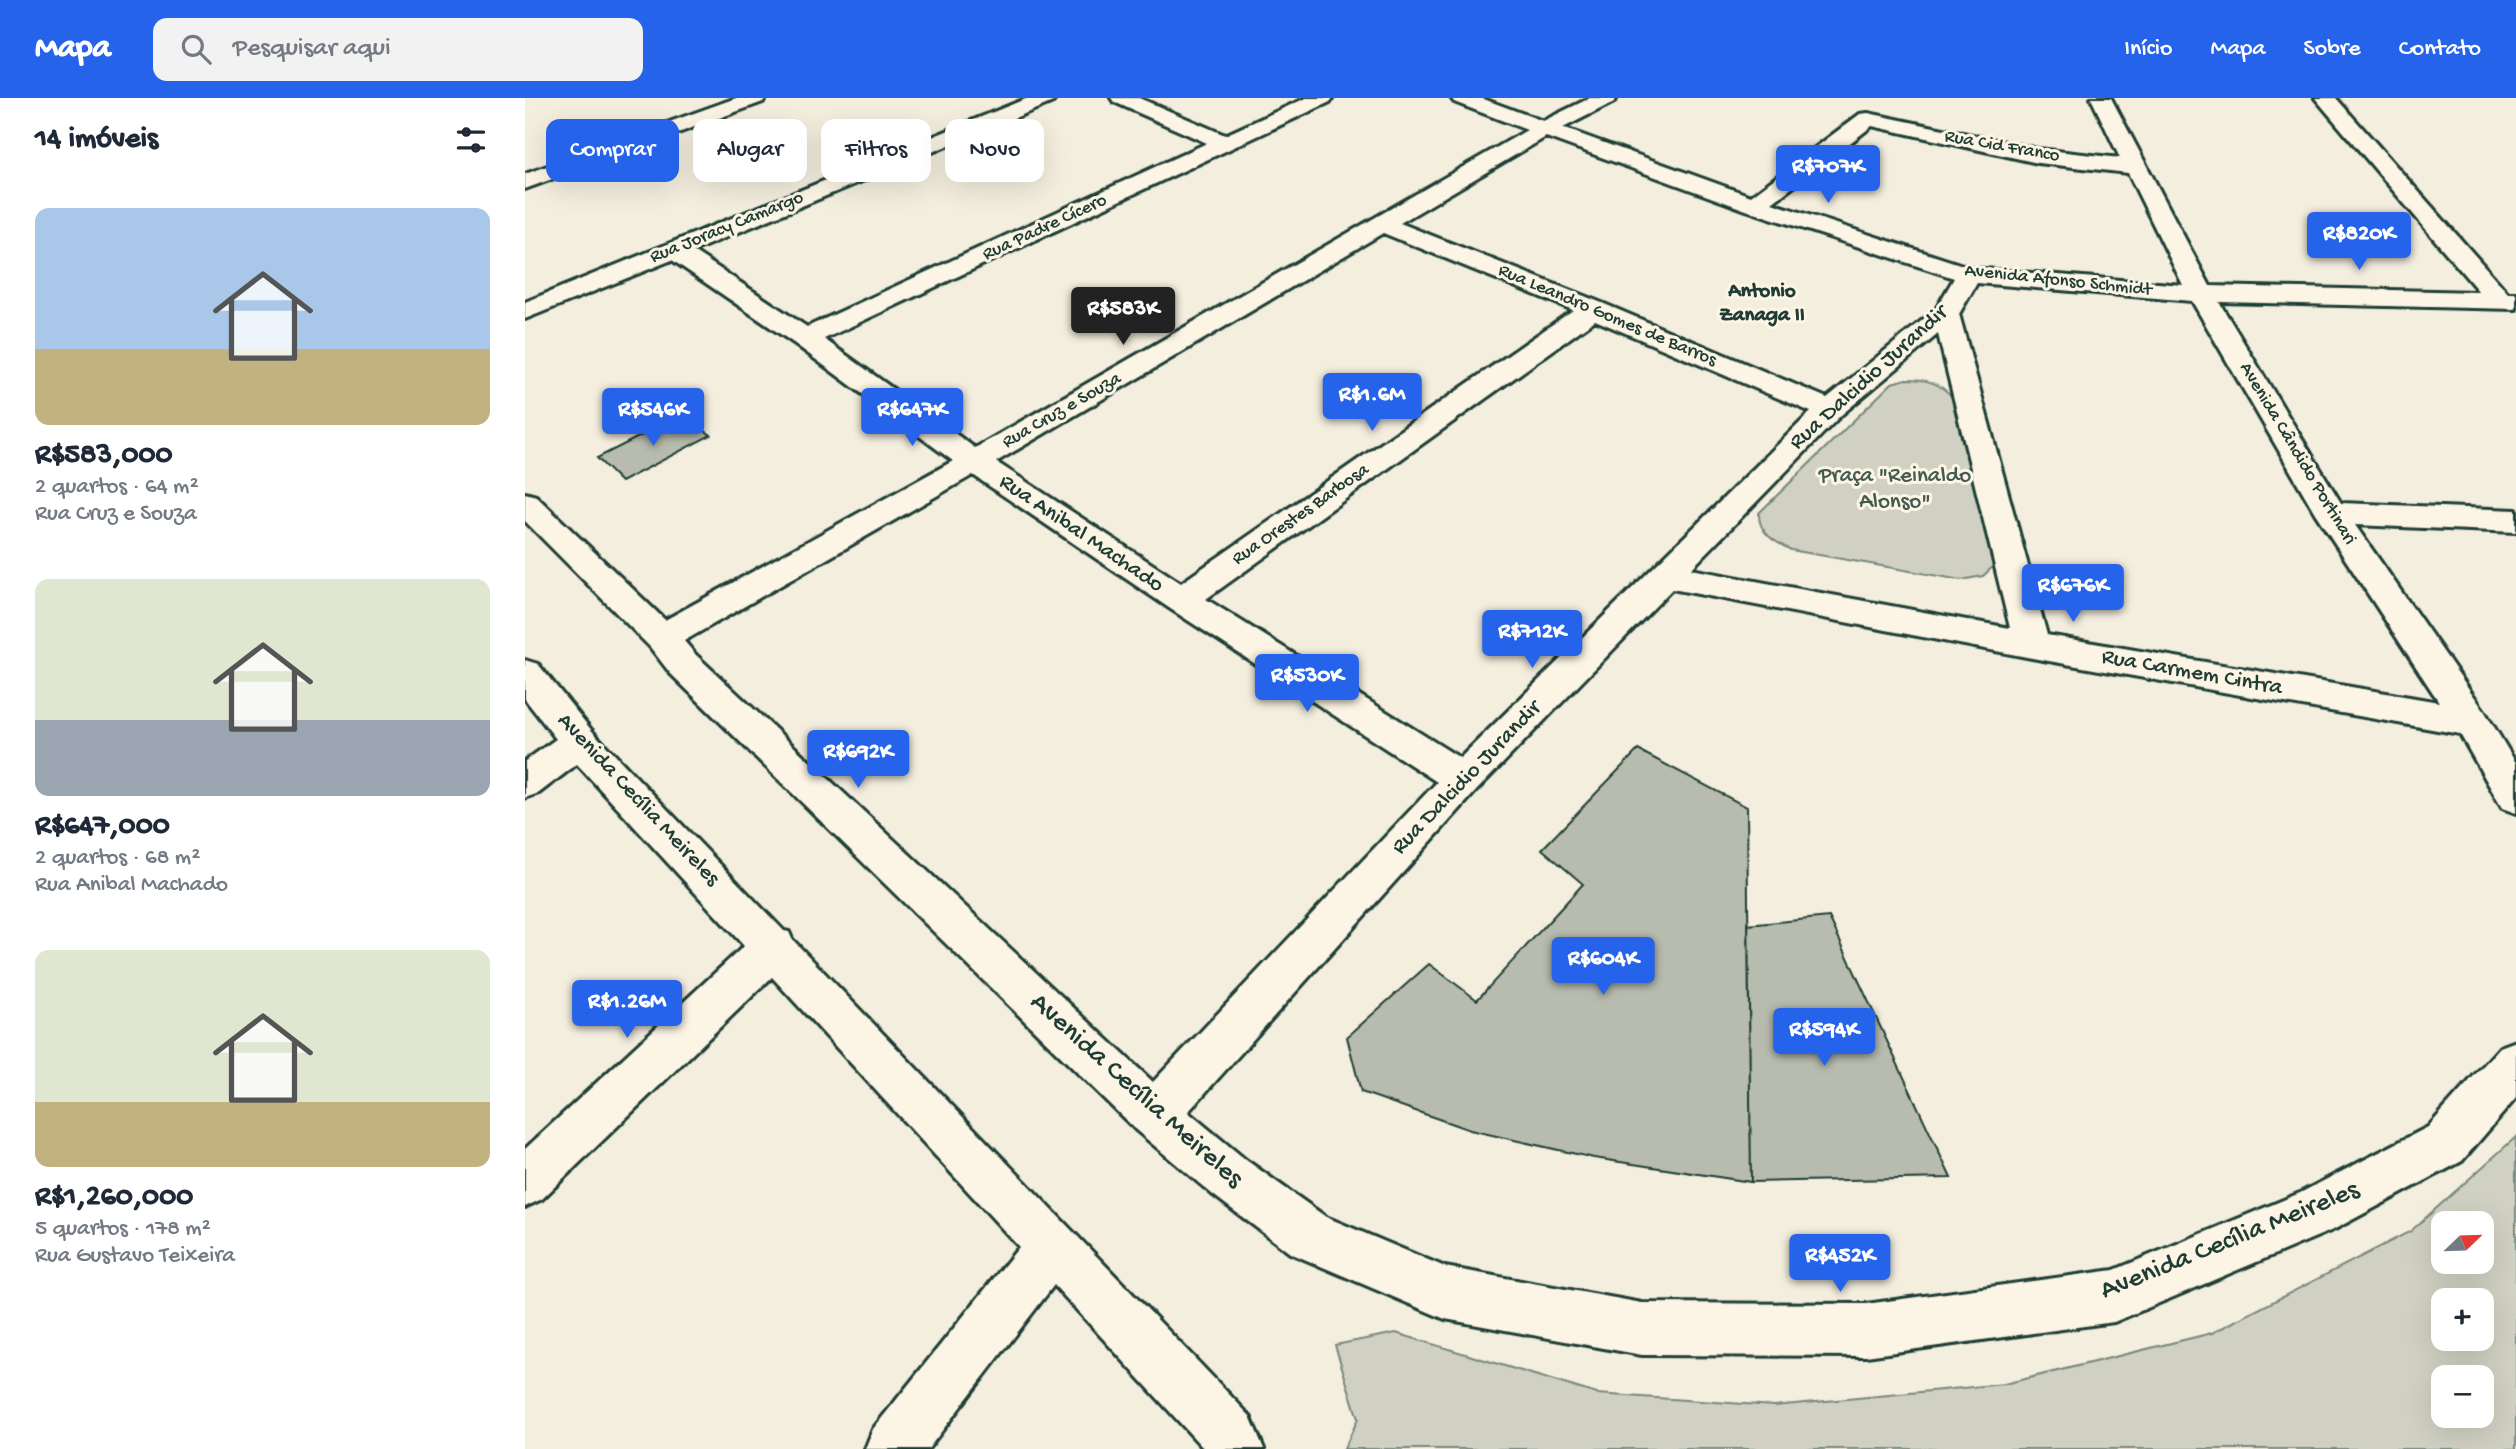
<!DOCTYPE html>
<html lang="pt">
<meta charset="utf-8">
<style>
body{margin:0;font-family:"Gochi Hand",sans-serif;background:#f2f2f3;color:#1f2937;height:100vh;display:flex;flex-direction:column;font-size:26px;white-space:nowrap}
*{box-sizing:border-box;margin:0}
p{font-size:23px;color:#747a83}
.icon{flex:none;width:38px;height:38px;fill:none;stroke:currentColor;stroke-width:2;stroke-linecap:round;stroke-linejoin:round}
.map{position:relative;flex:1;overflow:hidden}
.details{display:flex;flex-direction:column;background:#fff;width:525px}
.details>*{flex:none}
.top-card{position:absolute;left:21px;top:21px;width:665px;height:63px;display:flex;gap:14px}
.needle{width:46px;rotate:67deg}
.buttons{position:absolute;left:1906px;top:1113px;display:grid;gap:14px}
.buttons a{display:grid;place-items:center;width:63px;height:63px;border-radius:14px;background:#fff;box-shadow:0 7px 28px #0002;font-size:35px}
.price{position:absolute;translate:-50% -60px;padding:0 16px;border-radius:7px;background:#2563eb;color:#fff;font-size:23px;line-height:46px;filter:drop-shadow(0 2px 4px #0008)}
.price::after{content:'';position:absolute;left:50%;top:42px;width:21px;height:16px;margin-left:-10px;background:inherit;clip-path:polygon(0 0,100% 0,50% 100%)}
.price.on{background:#222;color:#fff}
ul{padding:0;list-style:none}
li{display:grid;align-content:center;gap:14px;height:371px;padding:0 35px}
li span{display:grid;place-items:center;height:217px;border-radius:14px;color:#555}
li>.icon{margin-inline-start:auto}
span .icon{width:126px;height:126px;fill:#fffc;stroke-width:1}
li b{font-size:30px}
h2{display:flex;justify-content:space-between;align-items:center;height:84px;padding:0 35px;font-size:30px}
.pill{padding:0 24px;border-radius:14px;background:#fff;box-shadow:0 7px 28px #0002;font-size:24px;line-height:63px}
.pill.on{background:#2563eb;color:#fff}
header{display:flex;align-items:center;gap:42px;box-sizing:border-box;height:98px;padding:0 35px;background:#2563eb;color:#fff}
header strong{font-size:33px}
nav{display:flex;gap:38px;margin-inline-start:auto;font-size:24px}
.search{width:490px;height:63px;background:#f2f2f3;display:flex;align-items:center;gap:18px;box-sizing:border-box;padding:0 24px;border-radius:14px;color:#747a83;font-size:26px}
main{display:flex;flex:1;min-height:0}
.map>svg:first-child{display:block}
</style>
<header>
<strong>Mapa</strong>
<div class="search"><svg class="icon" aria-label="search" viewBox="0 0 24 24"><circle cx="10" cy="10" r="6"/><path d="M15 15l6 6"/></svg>Pesquisar aqui</div>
<nav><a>Início</a><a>Mapa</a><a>Sobre</a><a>Contato</a></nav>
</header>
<main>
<section class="details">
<h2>14 imóveis<svg class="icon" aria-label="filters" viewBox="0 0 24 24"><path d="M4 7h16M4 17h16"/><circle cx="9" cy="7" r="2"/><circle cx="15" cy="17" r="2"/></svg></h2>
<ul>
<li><span style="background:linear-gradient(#a9c7e8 65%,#c2b280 0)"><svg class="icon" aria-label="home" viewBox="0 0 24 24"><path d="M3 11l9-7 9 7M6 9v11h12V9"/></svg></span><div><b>R$583,000</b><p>2 quartos · 64 m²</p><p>Rua Cruz e Souza</p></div></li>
<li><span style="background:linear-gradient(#dfe7d0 65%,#9aa5b1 0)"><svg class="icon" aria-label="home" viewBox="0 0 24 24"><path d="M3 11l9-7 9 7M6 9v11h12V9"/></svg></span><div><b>R$647,000</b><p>2 quartos · 68 m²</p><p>Rua Anibal Machado</p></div></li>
<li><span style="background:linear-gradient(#dfe7d0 70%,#c2b280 0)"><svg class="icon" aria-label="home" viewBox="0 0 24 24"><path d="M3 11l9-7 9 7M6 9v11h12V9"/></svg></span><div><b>R$1,260,000</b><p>5 quartos · 178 m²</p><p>Rua Gustavo Teixeira</p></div></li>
</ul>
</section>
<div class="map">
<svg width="1991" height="1351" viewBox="0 0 1991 1351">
<rect width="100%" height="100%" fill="#f3eede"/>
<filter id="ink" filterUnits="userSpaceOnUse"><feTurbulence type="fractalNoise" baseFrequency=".0143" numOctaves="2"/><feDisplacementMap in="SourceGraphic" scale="14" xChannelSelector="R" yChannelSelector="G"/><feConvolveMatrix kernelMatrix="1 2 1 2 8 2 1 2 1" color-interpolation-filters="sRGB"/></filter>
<g filter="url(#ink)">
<!-- green -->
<path fill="#d0d1c2" stroke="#78877b" stroke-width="2" fill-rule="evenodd" d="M 1381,281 C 1399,281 1415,284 1427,299 L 1473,464 L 1458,478 L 1436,482 L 1266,452 C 1250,444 1233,435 1234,415 L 1367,285 Z
M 1991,1039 L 1991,1351 L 819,1351 L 833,1321 L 810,1247 L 871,1235 L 1072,1296 L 1249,1308 L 1479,1286 L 1687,1235 L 1886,1133 ZM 1918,1125 L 1956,1125 L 1956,1164 L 1918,1164 ZM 1918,1202 L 1956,1202 L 1956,1241 L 1918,1241 ZM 1918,1279 L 1956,1279 L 1956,1318 L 1918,1318 Z"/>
<!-- building -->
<path fill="#b8bcae" stroke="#1f3d34" stroke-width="2" d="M 157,317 L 186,337 L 96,384 L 72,360 Z
M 1113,652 L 1222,709 L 1226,1084 L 1069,1060 L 945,1032 L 836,994 L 822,939 L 904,866 L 952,902 L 1058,786 L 1017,751 Z
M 1304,819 L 1426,1080 L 1226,1084 L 1223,827 Z"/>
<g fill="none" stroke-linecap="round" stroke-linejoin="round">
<!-- minor casing -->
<g stroke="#1f3d34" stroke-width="6">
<path id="minor" d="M 211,0 L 241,0 L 238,4 L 0,91 L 0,76 Z
M 503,0 L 531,0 L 528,4 L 168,153 L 282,229 L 682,45 L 589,4 L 586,0 L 614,0 L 700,37 L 781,0 L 808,0 L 805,4 L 299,241 L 450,350 L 1002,32 L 929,4 L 926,0 L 956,0 L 1018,23 L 1065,0 L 1092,0 L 1089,4 L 1038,30 L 1226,98 L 1335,16 L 1343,15 L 1513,51 L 1595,60 L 1566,0 L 1586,0 L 1685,188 L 1954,194 L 1790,0 L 1811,0 L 1983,195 L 1991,195 L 1991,211 L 1694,204 L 1816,405 L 1991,412 L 1991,434 L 1830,427 L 1960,614 L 1991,665 L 1991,715 L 1977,710 L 1935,636 L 1507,560 L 1147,491 L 952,692 L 663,1014 L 721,1062 L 801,1119 L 920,1169 L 1117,1205 L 1341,1206 L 1589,1172 L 1775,1095 L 1903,1029 L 1975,949 L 1991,943 L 1991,1000 L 1937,1063 L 1810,1131 L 1589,1224 L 1341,1258 L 1117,1257 L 920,1221 L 765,1155 L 687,1096 L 612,1033 L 145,575 L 125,549 L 0,423 L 0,395 L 11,398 L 140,522 L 428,363 L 270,246 L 147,162 L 0,221 L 0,204 ZM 1347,28 L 1513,65 L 1603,75 L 1658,187 L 1447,170 L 1247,105 ZM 1021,39 L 1221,112 L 1429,180 L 1411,211 L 1302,300 L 1077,205 L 875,125 ZM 858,135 L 1048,212 L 656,485 L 471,364 ZM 1452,185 L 1667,203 L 1790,415 L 1914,604 L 1522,537 L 1434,216 ZM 1070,222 L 1286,314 L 935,660 L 681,501 ZM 1413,236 L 1485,530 L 1166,471 L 1315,318 ZM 448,377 L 644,510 L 912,684 L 628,984 L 171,557 L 159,543 Z
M 0,562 L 13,566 L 68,634 L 259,833 L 264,834 L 267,841 L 725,1318 L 739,1351 L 679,1351 L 529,1187 L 403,1351 L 340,1351 L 348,1331 L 494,1149 L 247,879 L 17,1101 L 0,1109 L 0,1051 L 219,848 L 52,666 L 14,695 L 0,700 L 0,663 L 31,641 L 0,601 Z"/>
</g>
<!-- minor -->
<use href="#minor" fill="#fcf5e5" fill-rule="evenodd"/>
</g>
</g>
<g text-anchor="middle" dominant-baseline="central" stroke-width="6" stroke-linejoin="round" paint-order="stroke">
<!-- far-street labels -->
<g font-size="19" fill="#1f3d34" stroke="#fcf5e5">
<text transform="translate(1477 49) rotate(10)">Rua Cid Franco</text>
<text transform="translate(202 130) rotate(-22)">Rua Joracy Camargo</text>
<text transform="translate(520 130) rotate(-25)">Rua Padre Cícero</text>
<text transform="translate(1533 183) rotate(6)">Avenida Afonso Schmidt</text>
<text transform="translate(1082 218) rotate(23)">Rua Leandro Gomes de Barros</text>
<text transform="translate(537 313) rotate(-30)">Rua Cruz e Souza</text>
<text transform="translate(1772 356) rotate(59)">Avenida Cândido Portinari</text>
<text transform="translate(776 417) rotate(-35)">Rua Orestes Barbosa</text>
</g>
<!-- far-neighbourhood labels -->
<g font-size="21" font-weight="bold" fill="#1f3d34" stroke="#fcf5e5">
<text x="1237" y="194">Antonio<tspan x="1237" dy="24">Zanaga II</tspan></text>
</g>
<!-- street labels -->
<g font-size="23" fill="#1f3d34" stroke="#fcf5e5">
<text transform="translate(1344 280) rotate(-42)">Rua Dalcidio Jurandir</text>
<text transform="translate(556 436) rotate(34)">Rua Anibal Machado</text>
<text transform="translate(1667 575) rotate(10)">Rua Carmem Cintra</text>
<text transform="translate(942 680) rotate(-46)">Rua Dalcidio Jurandir</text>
<text transform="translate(113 702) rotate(47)">Avenida Cecília Meireles</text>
</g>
<!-- park labels -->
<g font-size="23" fill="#425b50" stroke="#fcf5e5">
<text x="1370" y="378">Praça "Reinaldo<tspan x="1370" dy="26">Alonso"</tspan></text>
</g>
<!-- near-street labels -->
<g font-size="28" fill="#1f3d34" stroke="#fcf5e5">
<text transform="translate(611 993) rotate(42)">Avenida Cecília Meireles</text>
<text transform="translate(1705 1143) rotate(-22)">Avenida Cecília Meireles</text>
</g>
</g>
</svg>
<div class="buttons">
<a><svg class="needle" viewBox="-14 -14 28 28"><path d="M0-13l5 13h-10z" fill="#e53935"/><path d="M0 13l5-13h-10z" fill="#747a83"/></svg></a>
<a>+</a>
<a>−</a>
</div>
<b class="price" style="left:1303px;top:107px">R$707K</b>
<b class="price" style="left:1834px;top:174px">R$820K</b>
<b class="price on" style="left:598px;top:249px">R$583K</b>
<b class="price" style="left:847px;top:335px">R$1.6M</b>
<b class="price" style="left:128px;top:350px">R$546K</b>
<b class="price" style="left:387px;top:350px">R$647K</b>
<b class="price" style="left:1548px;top:526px">R$676K</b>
<b class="price" style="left:1007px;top:572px">R$712K</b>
<b class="price" style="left:782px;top:616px">R$530K</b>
<b class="price" style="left:333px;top:692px">R$692K</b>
<b class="price" style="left:1078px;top:899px">R$604K</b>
<b class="price" style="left:102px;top:942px">R$1.26M</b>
<b class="price" style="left:1299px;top:970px">R$594K</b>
<b class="price" style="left:1315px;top:1196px">R$452K</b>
<div class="top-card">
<a class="pill on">Comprar</a>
<a class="pill">Alugar</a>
<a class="pill">Filtros</a>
<a class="pill">Novo</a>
</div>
</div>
</main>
